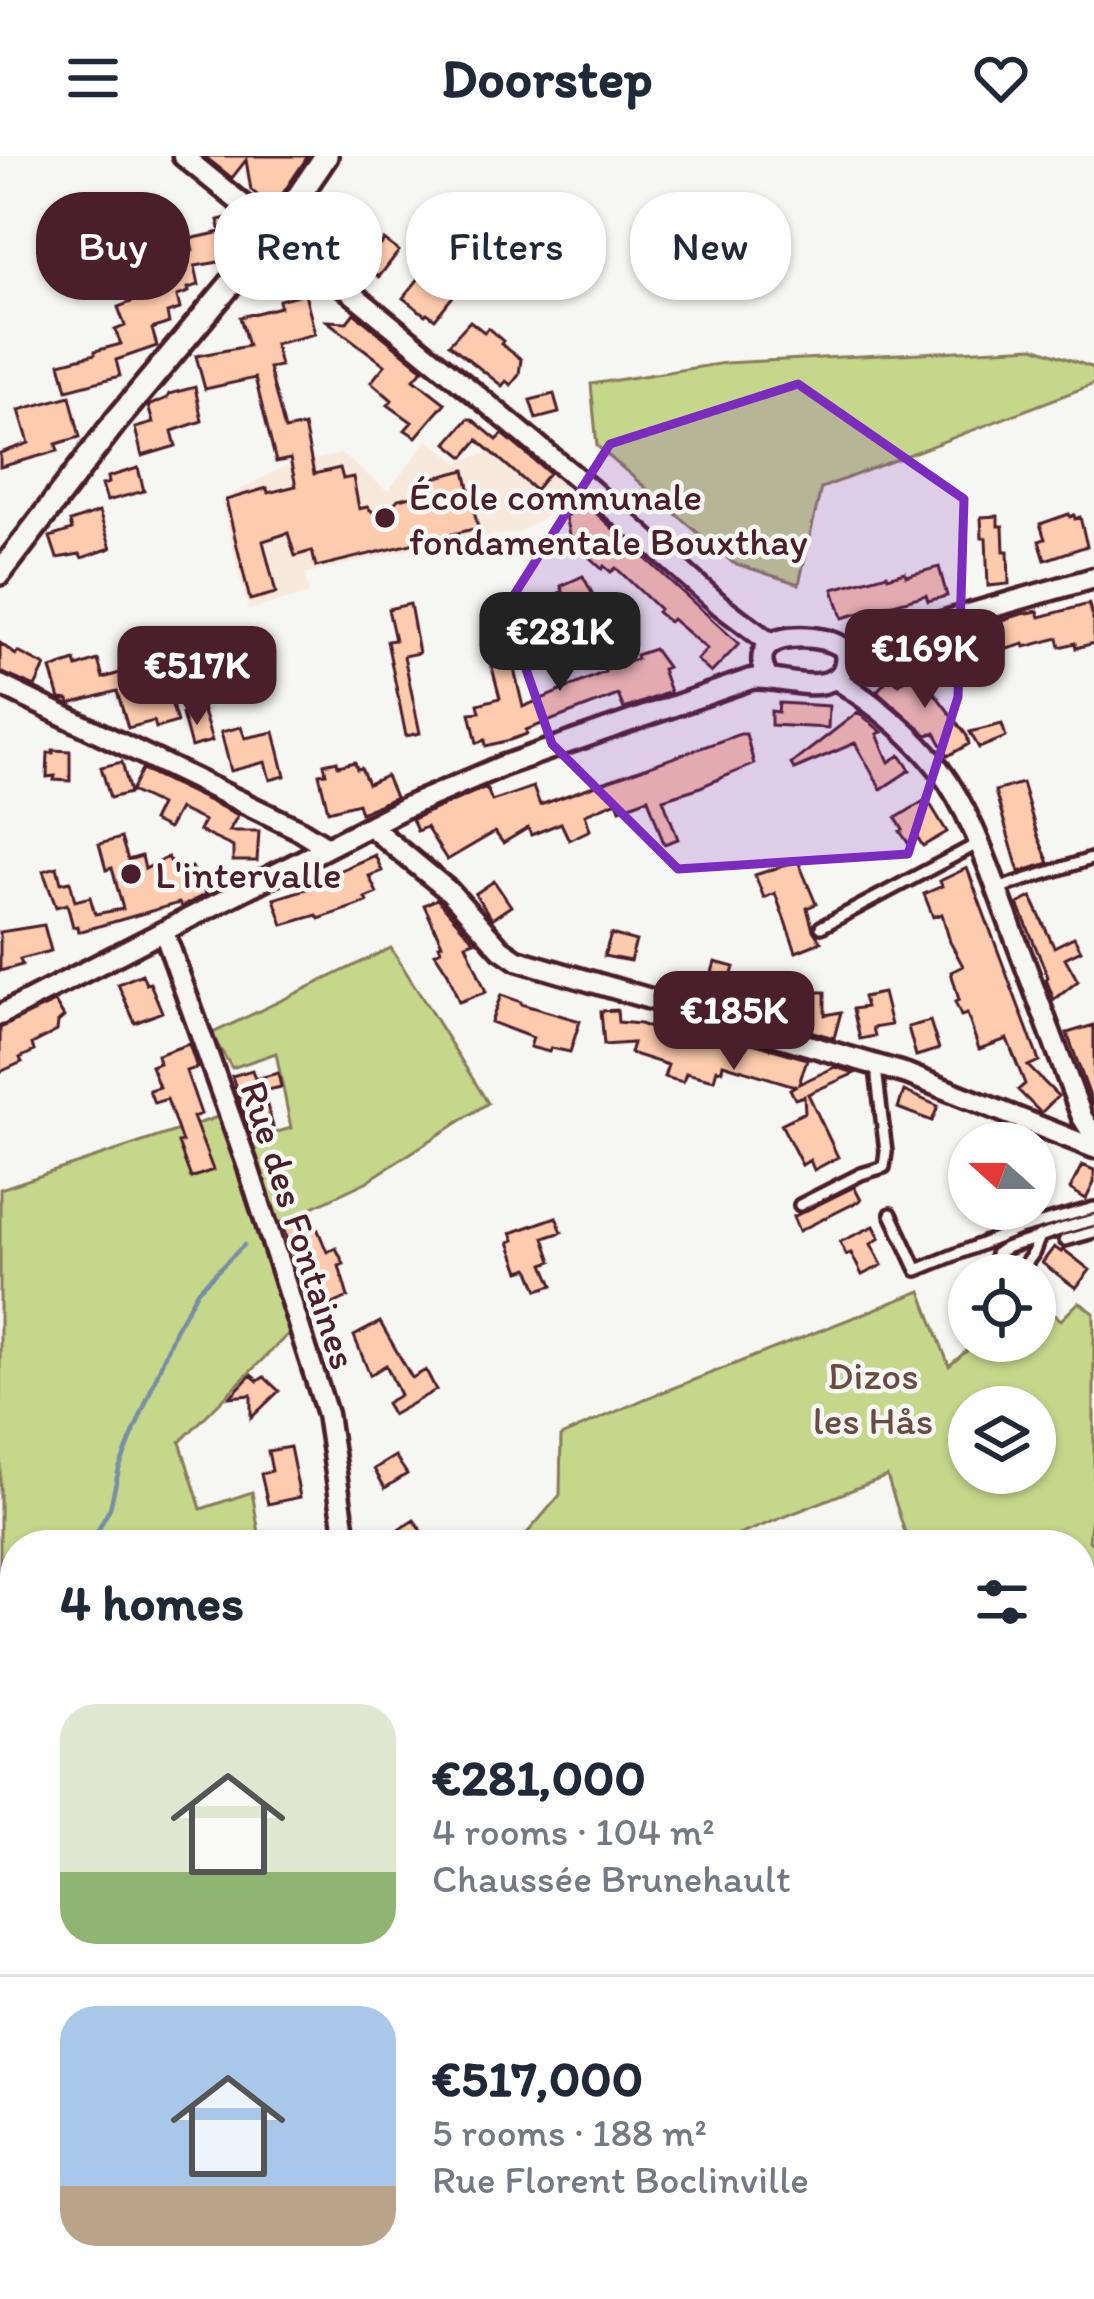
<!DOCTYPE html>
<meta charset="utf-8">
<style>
body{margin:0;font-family:Itim,sans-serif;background:#f6f6f7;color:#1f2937;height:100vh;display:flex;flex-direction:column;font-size:45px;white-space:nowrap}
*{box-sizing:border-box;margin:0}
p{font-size:39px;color:#747a83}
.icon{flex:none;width:66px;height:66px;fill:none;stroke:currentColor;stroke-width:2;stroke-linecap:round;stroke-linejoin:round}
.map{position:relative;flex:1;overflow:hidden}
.details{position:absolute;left:0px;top:1374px;width:1095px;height:771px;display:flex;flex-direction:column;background:#fff;border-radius:48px 48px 0 0;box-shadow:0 3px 9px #0004}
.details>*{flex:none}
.top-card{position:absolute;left:36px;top:36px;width:1023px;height:108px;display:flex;gap:24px}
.needle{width:78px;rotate:291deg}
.fabs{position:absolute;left:948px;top:966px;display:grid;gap:24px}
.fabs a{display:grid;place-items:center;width:108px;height:108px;border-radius:50%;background:#fff;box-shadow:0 3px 9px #0004;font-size:60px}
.price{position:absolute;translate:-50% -102px;padding:0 27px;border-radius:24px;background:#4a1f2b;color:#fff;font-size:39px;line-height:78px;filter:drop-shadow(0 3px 6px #0008)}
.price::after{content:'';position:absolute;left:50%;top:72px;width:36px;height:27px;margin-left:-18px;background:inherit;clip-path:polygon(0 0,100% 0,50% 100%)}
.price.selected{background:#222;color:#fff}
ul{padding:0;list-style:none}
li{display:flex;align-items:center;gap:36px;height:300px;padding:0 60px}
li+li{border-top:3px solid #e0e1e3}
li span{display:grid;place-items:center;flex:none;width:336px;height:240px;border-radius:36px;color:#555}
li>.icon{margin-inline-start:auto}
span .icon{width:144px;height:144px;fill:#fffc;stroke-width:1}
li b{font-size:51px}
h2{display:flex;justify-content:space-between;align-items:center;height:144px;padding:0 60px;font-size:51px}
.tag{padding:0 42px;border-radius:48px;background:#fff;box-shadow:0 3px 9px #0004;font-size:42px;line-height:108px}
.tag.selected{background:#4a1f2b;color:#fff}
header{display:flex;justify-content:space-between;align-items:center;height:156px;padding:0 60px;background:#fff;font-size:54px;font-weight:700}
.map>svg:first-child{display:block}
</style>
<header><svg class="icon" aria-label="menu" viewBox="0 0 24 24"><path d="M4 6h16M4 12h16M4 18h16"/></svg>Doorstep<svg class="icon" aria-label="heart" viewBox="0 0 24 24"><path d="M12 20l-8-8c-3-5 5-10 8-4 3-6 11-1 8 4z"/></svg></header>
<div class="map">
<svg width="1094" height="2143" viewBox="0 0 1094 2143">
<rect width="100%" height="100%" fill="#f6f6f2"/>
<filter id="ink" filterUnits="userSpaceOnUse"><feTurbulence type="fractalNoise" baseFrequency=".00833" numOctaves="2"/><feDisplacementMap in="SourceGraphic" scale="24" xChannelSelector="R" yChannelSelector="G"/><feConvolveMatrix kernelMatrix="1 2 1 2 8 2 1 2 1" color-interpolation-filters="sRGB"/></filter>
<g filter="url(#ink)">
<!-- built -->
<path fill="#f8e9dd" d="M 503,277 L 575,339 L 569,346 L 518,377 L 478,381 L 477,378 L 305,418 L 309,438 L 248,454 L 221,344 L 283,311 L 341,298 L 388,335 L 428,284 L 459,307 L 463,303 L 486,298 Z"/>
<!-- green -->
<path fill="#c5d78b" stroke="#887b5b" stroke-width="3" fill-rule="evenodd" d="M 1034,191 L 1094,212 L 1094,228 L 821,332 L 799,428 L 733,407 L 597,290 L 591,228 L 725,207 Z
M 391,792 L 488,947 L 366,1026 L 279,1067 L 251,984 L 291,972 L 276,897 L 232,912 L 211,878 Z
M 221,960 L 297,1169 L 180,1286 L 201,1353 L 252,1336 L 261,1389 L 15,1389 L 15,2086 L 0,2088 L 0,1033 Z
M 921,1135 L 949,1210 L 978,1185 L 1035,1185 L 1035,1141 L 1061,1164 L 1079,1146 L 1094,1157 L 1094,1337 L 1089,1385 L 1094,1389 L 1094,1478 L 1080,1500 L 1080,1389 L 909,1389 L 887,1320 L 726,1384 L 725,1389 L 517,1389 L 560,1339 L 561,1280 L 645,1243 ZM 1035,1251 L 1035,1317 L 969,1317 L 969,1251 Z
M 1094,1766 L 1094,1863 L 1087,1869 L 1080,1867 L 1080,1774 Z"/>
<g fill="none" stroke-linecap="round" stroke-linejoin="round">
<!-- stream -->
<path stroke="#768fa4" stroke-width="4.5" d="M 94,1389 L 97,1376 L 110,1352 L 119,1313 L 175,1174 L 198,1134 L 244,1089"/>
</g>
<!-- building -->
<path fill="#fdcbad" stroke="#4a1f2b" stroke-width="3" d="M 204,0 L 308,0 L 277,46 L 268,48 L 251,34 L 246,4 L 232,22 Z
M 331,49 L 381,89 L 384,84 L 399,95 L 379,121 L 349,98 L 351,95 L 316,67 Z
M 235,60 L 249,71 L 249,82 L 231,104 L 195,110 L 199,129 L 188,132 L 189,136 L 177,140 L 180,153 L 167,157 L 169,167 L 152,173 L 157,190 L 116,204 L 120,220 L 67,234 L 60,207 L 95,198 L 95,195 L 121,188 L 115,174 L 125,170 L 118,151 L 173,130 L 168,108 L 182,104 L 180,98 L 193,95 L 190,83 L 221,76 L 218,64 Z
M 424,116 L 454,139 L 435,163 L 427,157 L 425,159 L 403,142 Z
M 305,137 L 315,178 L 275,188 L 280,210 L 269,212 L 285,274 L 304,270 L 314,318 L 340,312 L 343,323 L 353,321 L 359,353 L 367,351 L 381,363 L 398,343 L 421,338 L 418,326 L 465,314 L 478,372 L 316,411 L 312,395 L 295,400 L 288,377 L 263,385 L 276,437 L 250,444 L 226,344 L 267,332 L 268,337 L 296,330 L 290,303 L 276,306 L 255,222 L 205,233 L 196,200 L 248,190 L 240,161 L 280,151 L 279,144 Z
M 354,157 L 423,213 L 414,223 L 445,247 L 416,281 L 405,274 L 412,266 L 388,249 L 392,244 L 371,226 L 385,209 L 327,165 L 347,166 Z
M 470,165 L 484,176 L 488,172 L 503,185 L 501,188 L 521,203 L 519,219 L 511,229 L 506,225 L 502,230 L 449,188 Z
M 195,231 L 202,265 L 172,275 L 176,290 L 142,300 L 135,272 L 153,267 L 148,250 L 167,242 L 169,238 Z
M 554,238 L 559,257 L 536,263 L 530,244 Z
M 70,240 L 80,281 L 56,288 L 58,295 L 0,311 L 0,297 L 29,287 L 19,254 Z
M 468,263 L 472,263 L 497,284 L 503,278 L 549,317 L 535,334 L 478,284 L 464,301 L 447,287 Z
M 138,312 L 144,335 L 107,345 L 102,329 L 109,327 L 108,321 Z
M 588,350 L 739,488 L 711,517 L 697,504 L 707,493 L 672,463 L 669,466 L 657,456 L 659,453 L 616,412 L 611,416 L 604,410 L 602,413 L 588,400 L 604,383 L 571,387 L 565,360 Z
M 99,356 L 111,392 L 82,402 L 80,398 L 57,402 L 50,381 L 72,374 L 70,366 Z
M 1069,358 L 1070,361 L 1074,359 L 1075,363 L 1080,361 L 1087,390 L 1045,404 L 1039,385 L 1045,383 L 1040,368 Z
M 998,360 L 998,370 L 1003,370 L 1004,395 L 1008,395 L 1009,428 L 988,430 L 986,382 L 982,382 L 981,361 Z
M 939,411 L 947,440 L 928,445 L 926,439 L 842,462 L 833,433 L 887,418 L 888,421 L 905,416 L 906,420 Z
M 583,420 L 614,478 L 593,488 L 588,475 L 578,479 L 559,437 L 563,435 L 561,430 Z
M 410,448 L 419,497 L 404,500 L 420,577 L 406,580 L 387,485 L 395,484 L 388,453 Z
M 1089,448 L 1094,467 L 1094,487 L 1076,492 L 1075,487 L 1060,491 L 1058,482 L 1025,491 L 1024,488 L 980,501 L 983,512 L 949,522 L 942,497 L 983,485 L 980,471 L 1022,458 L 1038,455 L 1040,461 Z
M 505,475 L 523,551 L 605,516 L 604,513 L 637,503 L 636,499 L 654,493 L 667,511 L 662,513 L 670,536 L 624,553 L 618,539 L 526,574 L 527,578 L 510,584 L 486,590 L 485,584 L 477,587 L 470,557 L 480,556 L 478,548 L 500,542 L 484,481 Z
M 0,487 L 16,499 L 18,496 L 45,510 L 35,531 L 0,516 Z
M 98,504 L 103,522 L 133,513 L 141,542 L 157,538 L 159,543 L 169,539 L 177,566 L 156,572 L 154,565 L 128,572 L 117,535 L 70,548 L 69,544 L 60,543 L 51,513 L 75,505 L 77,511 Z
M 917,514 L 967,580 L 969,588 L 948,600 L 935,577 L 927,579 L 877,535 L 890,521 L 899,528 Z
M 779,547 L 829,550 L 828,572 L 771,569 L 771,555 L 778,556 Z
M 202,552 L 212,585 L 191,591 L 182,558 Z
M 858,556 L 882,576 L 877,578 L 889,606 L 900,599 L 910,614 L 881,633 L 855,587 L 794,613 L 791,608 Z
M 1002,568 L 1006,581 L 979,592 L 970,576 Z
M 241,571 L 245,582 L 274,576 L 285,620 L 270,624 L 265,606 L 231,615 L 221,576 Z
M 740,578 L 746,578 L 754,608 L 698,632 L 663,643 L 678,683 L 664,688 L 648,642 L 620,653 L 617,645 L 585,658 L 590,674 L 569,684 L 561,667 L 531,679 L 528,672 L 503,687 L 495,676 L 447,704 L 426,671 L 417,675 L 412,663 L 486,631 L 492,645 L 533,631 L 540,649 Z
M 53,594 L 70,595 L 70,625 L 54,624 L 55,620 L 47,621 L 48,597 L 53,597 Z
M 337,605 L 338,610 L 355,606 L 357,613 L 361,612 L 368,628 L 386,620 L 395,641 L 361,657 L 358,647 L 328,655 L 319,618 L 326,617 L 324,608 Z
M 122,606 L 130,637 L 110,642 L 101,611 Z
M 142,613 L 238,659 L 229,675 L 259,675 L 257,705 L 233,705 L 233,691 L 199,675 L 204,665 L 179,653 L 168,673 L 152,665 L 160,649 L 131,635 Z
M 1022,627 L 1037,678 L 1049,707 L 1019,716 L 995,635 Z
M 927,643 L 947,676 L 923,690 L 917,681 L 908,687 L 900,675 L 903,674 L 896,662 Z
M 121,682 L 128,704 L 142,700 L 145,713 L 168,701 L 178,719 L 192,711 L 206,738 L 181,751 L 179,747 L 78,776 L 77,770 L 73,771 L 67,748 L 56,751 L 43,715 L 57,711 L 61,727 L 70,725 L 75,745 L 90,741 L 95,758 L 123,753 L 112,712 L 106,714 L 99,688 Z
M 375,699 L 382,715 L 369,720 L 377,737 L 365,742 L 367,746 L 319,763 L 317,759 L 283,769 L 274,743 L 322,728 L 321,725 L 337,719 L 336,716 Z
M 798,705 L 816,748 L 807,752 L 813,774 L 821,786 L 796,796 L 775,737 L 764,742 L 755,719 Z
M 967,712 L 1039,905 L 1028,910 L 1058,940 L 1041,957 L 1018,934 L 1025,928 L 1007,883 L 979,893 L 967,858 L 961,860 L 955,846 L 959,844 L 951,816 L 963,810 L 950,786 L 942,758 L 933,761 L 924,738 L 942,730 L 940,725 Z
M 494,725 L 511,750 L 492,763 L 475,738 Z
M 1031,741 L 1054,791 L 1074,781 L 1081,794 L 1065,802 L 1078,825 L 1054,844 L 1046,823 L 1048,821 L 1018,748 Z
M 437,743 L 474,785 L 466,788 L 486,836 L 459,846 L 448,817 L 435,797 L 441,794 L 439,789 L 442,788 L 424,749 Z
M 44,769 L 51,795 L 20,803 L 22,809 L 0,815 L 0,776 Z
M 611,778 L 636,785 L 630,805 L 604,800 Z
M 715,806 L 734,811 L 726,839 L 707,834 Z
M 142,818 L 146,828 L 150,827 L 162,856 L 135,867 L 118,828 Z
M 776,831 L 792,836 L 825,836 L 825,859 L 841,856 L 834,882 L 767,863 Z
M 883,837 L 891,869 L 873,872 L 875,880 L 860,883 L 853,853 L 866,851 L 863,841 Z
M 501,839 L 521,846 L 521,848 L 580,865 L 570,896 L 551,892 L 549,896 L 530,891 L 533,882 L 491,866 Z
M 55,846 L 64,861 L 58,866 L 57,875 L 32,888 L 34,895 L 20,902 L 22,906 L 0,916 L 0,872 Z
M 617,854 L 618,866 L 640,868 L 659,875 L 659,872 L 696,883 L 700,872 L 807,903 L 799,928 L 835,911 L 855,917 L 808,938 L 838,1001 L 814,1014 L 810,1004 L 802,1009 L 781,968 L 805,956 L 804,940 L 795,943 L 790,933 L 795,930 L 723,908 L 722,914 L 717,913 L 714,924 L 686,917 L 683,926 L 664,921 L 668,909 L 630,897 L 633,887 L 604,889 L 601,855 Z
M 930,865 L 939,893 L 916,900 L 908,871 Z
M 1094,869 L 1094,949 L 1093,949 L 1067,877 Z
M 189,888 L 197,912 L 186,915 L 201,958 L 193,961 L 213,1014 L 191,1022 L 178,987 L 182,986 L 167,943 L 154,947 L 149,934 L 159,931 L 151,910 L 159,907 L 157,899 Z
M 252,914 L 255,923 L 278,917 L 281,931 L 263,935 L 273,971 L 250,977 L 232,920 Z
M 904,935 L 938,950 L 932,965 L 898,952 Z
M 1082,1009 L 1094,1014 L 1094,1027 L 1086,1043 L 1070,1033 Z
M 854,1031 L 861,1044 L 799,1075 L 793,1061 Z
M 311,1057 L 327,1096 L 336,1092 L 344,1108 L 339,1110 L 348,1141 L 314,1157 L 282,1069 Z
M 556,1061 L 562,1076 L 544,1082 L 552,1105 L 544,1108 L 553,1129 L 538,1134 L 529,1112 L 520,1115 L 509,1086 L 514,1084 L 511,1077 Z
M 874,1070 L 880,1082 L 871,1088 L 882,1109 L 862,1119 L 851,1097 L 846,1099 L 840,1086 Z
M 1054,1091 L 1061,1096 L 1063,1093 L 1090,1114 L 1076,1132 L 1042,1107 Z
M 380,1166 L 412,1222 L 426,1214 L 436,1234 L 392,1259 L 386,1247 L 400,1239 L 386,1209 L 370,1219 L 354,1180 Z
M 251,1219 L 258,1225 L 264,1221 L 279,1235 L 251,1262 L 251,1239 L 230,1241 Z
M 290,1291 L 300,1341 L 268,1348 L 261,1318 L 272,1315 L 268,1295 Z
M 395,1300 L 407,1318 L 385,1332 L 374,1313 Z
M 414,1364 L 427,1382 L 417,1389 L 360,1389 L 360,1385 L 379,1373 L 386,1382 Z
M 1094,1894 L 1094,1935 L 1080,1954 L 1080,1912 Z
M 584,2130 L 622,2130 L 622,2143 L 585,2143 Z
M 654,2130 L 778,2130 L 779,2136 L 747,2143 L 695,2143 L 694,2140 L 653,2143 Z"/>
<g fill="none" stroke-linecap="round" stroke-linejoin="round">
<!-- service casing -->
<g stroke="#4a1f2b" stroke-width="18">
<path id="service" d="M 996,733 L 1094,702
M 821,771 L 979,687
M 800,1049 L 861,1018 L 884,1011 L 886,996 L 877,921 L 878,909
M 891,1058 L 917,1114 L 1016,1074 L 1094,1052
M 1065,1084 L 1094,1076
M 998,1119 L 994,1109 L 996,1098 C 1008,1088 1020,1089 1034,1083 C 1054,1075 1073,1069 1094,1064
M 1017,1119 L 1033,1098 L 1040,1080"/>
</g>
<!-- minor casing -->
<g stroke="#4a1f2b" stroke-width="27">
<path id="minor" d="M 183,0 L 472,235 L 591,334 L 721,450 L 770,487
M 844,494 L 1094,422
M 836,523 C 873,547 912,578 939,613 C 972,657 989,713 1008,763 C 1033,829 1058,895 1082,961 L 1094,980
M 0,529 L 298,673 L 327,691
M 370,670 L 450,736 L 501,793 L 517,804 L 907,918 L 1094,992
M 164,776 L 248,1011 L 327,1258 L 347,1389
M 0,859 L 406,651 L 502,610 L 751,523 C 773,519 810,536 832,524 C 839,521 842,517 844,511 C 846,505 846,498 843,493 C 833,478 741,469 767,520
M 1080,1671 L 1094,1666
M 1080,2016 L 1094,1998
M 1080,2097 L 1094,2094
M 279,2130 L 281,2143
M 871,2143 L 920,2130
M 971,2143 L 972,2130"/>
</g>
<!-- tertiary casing -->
<g stroke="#4a1f2b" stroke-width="30">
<path id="tertiary" d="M 0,417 L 116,265 L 275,75 L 326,0"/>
</g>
<!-- service -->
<use href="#service" stroke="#f6f6f2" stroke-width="9"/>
<!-- minor -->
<use href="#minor" stroke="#f6f6f2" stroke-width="18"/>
<!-- tertiary -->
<use href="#tertiary" stroke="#f6f6f2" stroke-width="21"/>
</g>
</g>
<!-- marked area -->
<path fill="#7b2cbf" fill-opacity="0.2" stroke="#7b2cbf" stroke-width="9" stroke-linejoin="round" d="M 798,228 L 964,343 L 958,541 L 908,698 L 678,713 L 552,588 L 505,453 L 610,288 Z"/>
<!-- markers -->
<g fill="#4a1f2b" stroke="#f6f6f2" stroke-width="4.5">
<circle cx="385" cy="362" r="12"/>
<circle cx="131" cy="718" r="12"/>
</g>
<g text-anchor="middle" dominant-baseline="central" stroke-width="9" stroke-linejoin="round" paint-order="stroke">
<!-- poi labels -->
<g font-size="39" fill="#4a1f2b" stroke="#f6f6f2" text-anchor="start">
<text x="409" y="340">École communale<tspan x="409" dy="45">fondamentale Bouxthay</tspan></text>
<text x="155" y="718">L'intervalle</text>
</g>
<!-- street labels -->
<g font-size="39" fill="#4a1f2b" stroke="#f6f6f2">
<text transform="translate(299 1069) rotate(72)">Rue des Fontaines</text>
</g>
<!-- park labels -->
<g font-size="39" fill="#694d43" stroke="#f6f6f2">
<text x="873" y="1219">Dizos<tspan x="873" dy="45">les Hås</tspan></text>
</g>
</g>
</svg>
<div class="fabs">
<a><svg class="needle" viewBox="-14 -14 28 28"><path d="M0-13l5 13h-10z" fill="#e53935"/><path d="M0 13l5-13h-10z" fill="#747a83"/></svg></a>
<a><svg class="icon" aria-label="locate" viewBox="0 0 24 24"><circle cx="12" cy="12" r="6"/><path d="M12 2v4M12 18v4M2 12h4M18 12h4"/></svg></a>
<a><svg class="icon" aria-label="layers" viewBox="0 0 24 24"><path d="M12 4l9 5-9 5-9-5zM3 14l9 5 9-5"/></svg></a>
</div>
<b class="price selected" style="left:560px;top:538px">€281K</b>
<b class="price" style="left:925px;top:555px">€169K</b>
<b class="price" style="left:197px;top:572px">€517K</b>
<b class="price" style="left:734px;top:917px">€185K</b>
<div class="top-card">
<a class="tag selected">Buy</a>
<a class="tag">Rent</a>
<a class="tag">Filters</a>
<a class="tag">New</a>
</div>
<section class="details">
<h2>4 homes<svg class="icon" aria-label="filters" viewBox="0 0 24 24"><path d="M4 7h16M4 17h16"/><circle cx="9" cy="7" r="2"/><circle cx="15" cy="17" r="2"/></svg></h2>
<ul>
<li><span style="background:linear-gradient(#dfe7d0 70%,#8fb573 0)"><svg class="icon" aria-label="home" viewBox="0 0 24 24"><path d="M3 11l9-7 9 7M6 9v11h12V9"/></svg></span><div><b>€281,000</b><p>4 rooms · 104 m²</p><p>Chaussée Brunehault</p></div></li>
<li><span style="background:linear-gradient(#a9c7e8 75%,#b9a48a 0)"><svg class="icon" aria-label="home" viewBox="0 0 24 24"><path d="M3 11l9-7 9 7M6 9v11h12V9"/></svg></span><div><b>€517,000</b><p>5 rooms · 188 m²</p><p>Rue Florent Boclinville</p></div></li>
</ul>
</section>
</div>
